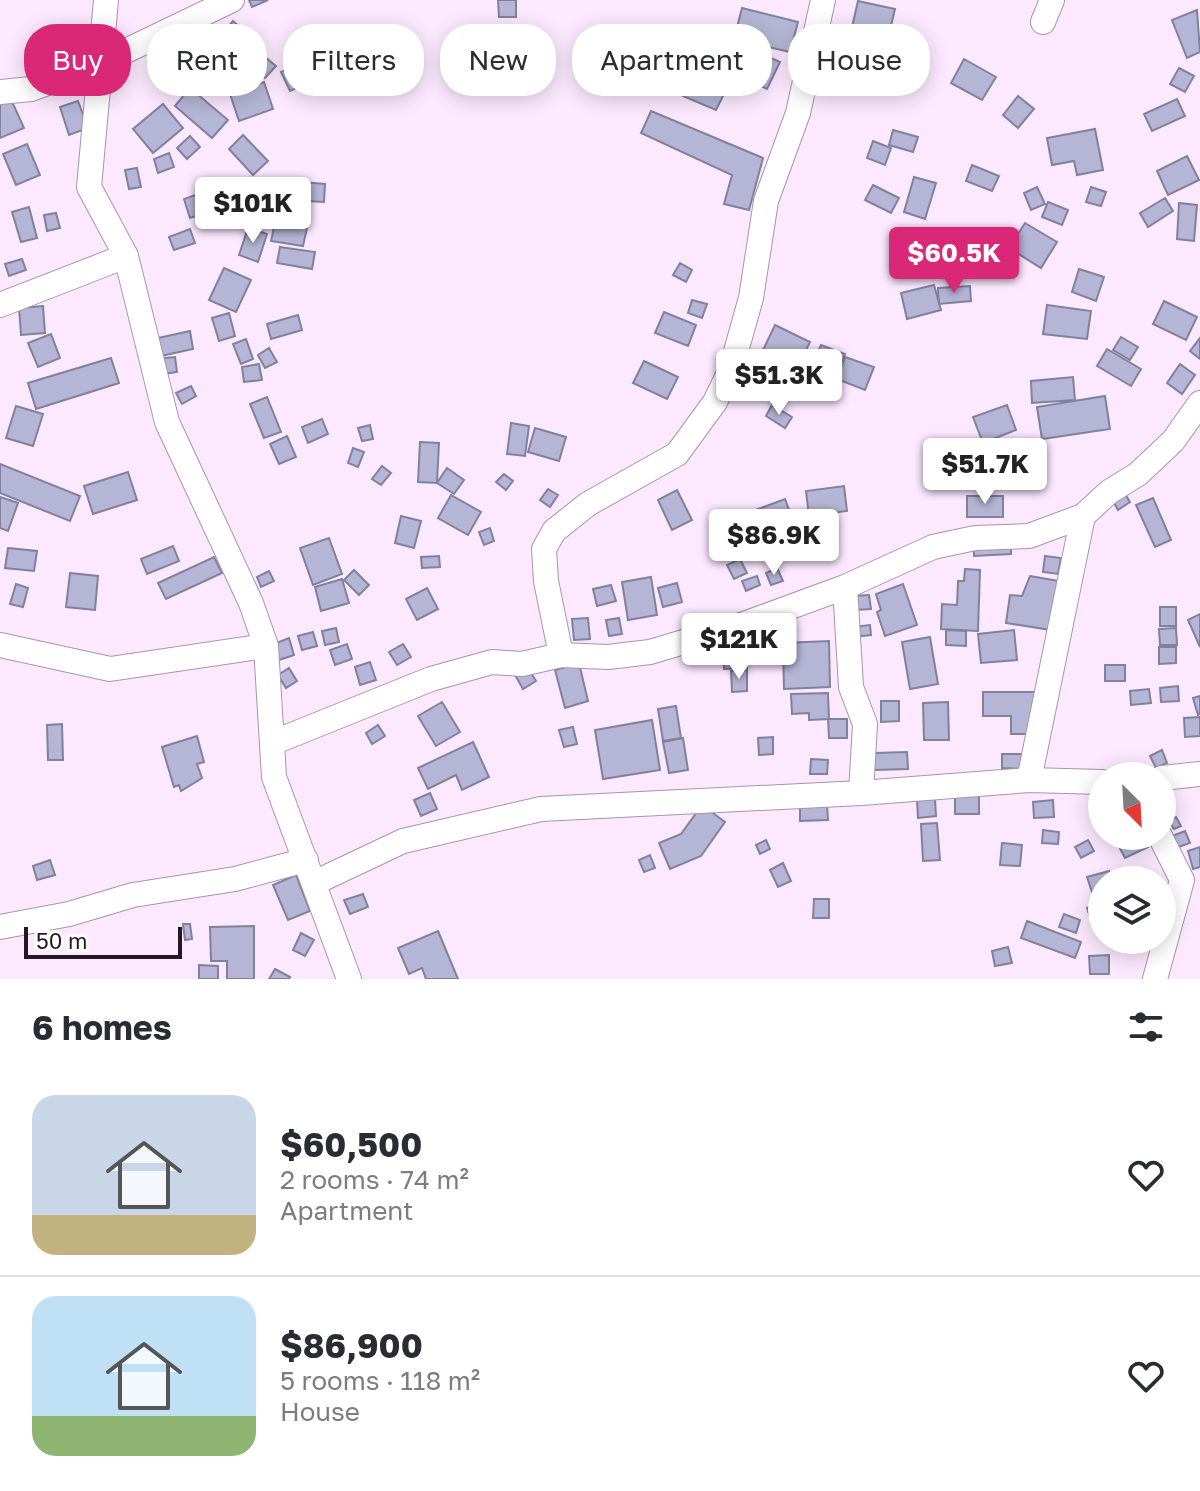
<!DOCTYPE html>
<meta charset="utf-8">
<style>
body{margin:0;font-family:"Golos Text",sans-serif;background:#f2f2f3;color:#2b2b33;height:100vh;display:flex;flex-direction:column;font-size:30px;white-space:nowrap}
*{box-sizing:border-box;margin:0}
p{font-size:26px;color:#7c7c81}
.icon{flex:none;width:44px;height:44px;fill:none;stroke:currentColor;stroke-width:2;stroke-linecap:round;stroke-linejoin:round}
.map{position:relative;height:979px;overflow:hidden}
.panel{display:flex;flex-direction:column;background:#fff;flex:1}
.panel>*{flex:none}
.top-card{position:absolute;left:24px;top:24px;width:1152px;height:72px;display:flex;gap:16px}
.needle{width:52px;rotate:156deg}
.fabs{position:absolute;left:1088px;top:762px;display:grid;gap:16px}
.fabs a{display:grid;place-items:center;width:88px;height:88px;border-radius:50%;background:#fff;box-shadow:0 4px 20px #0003;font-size:40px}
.scale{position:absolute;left:24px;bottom:20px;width:158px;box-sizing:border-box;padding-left:8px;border:4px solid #221923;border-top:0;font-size:22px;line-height:28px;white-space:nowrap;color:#221923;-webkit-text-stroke:6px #fff;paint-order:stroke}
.price{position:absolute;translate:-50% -68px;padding:0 18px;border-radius:8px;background:#fff;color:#222;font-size:26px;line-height:52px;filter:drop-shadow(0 2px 4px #0008)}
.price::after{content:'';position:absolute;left:50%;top:48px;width:24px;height:18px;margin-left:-12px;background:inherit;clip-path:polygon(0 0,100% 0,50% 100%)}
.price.on{background:#db2777;color:#fff}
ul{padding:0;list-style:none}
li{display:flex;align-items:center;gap:24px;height:200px;padding:0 32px}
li+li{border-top:2px solid #e1e1e2}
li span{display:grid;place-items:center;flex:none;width:224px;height:160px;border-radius:24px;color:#555}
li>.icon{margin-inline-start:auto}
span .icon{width:96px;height:96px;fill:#fffc;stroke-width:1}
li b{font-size:34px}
h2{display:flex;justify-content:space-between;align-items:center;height:96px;padding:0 32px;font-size:34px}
.tag{padding:0 28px;border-radius:32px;background:#fff;box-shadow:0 4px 20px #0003;font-size:28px;line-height:72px}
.tag.on{background:#db2777;color:#fff}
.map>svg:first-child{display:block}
</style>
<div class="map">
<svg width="1200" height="979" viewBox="0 0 1200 979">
<rect width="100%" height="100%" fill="#fce9ff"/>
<!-- building -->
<path fill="#b5b6d5" stroke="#80819e" stroke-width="2" d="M 249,0 L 268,0 L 252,7 Z
M 498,0 L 516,0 L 516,17 L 499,17 Z
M 858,1 L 895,9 L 889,34 L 852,27 Z
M 742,8 L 798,22 L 790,52 L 734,39 Z
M 1197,10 L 1200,52 L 1187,58 L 1172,20 Z
M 233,21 L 264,48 L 242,74 L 211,47 Z
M 345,41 L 359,73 L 325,88 L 311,55 Z
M 744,46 L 780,62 L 767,89 L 731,72 Z
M 264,56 L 276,66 L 265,78 L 253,69 Z
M 964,59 L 996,77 L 982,100 L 951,83 Z
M 301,63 L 310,82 L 290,91 L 281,72 Z
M 1179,68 L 1194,76 L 1185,92 L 1170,84 Z
M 692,77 L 725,92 L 716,110 L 683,96 Z
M 264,82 L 273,109 L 239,121 L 230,94 Z
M 190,88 L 228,120 L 212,138 L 175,106 Z
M 9,95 L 24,128 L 0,138 L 0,99 Z
M 1018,96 L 1034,109 L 1018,128 L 1003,115 Z
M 1177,99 L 1185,116 L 1152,131 L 1144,114 Z
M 78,101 L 88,128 L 69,135 L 60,107 Z
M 163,104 L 183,128 L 153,153 L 133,129 Z
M 651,111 L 763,158 L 749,210 L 724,204 L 732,175 L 641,133 Z
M 1095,129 L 1103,170 L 1077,175 L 1074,161 L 1052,165 L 1047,138 Z
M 893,130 L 918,137 L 913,152 L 889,145 Z
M 243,135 L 268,161 L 253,175 L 229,149 Z
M 190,136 L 200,147 L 187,159 L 177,148 Z
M 873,141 L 891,148 L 885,165 L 867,158 Z
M 27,144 L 40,175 L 16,185 L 3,154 Z
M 169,153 L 174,167 L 158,173 L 154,159 Z
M 1187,156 L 1199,180 L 1168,195 L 1157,171 Z
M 972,165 L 999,176 L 992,191 L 966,181 Z
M 137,168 L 141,187 L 129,189 L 125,170 Z
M 914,177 L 936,183 L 925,219 L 904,212 Z
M 288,181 L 325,184 L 324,202 L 286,200 Z
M 873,185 L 899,198 L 891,213 L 865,200 Z
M 1037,187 L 1045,204 L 1031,210 L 1024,193 Z
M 1091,187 L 1106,192 L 1101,206 L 1086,202 Z
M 204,192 L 210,211 L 190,218 L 184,199 Z
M 1165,198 L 1173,211 L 1148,227 L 1140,213 Z
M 1048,202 L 1068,210 L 1062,225 L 1042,217 Z
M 1179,203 L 1197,205 L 1194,241 L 1177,239 Z
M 29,207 L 37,238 L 21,242 L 12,212 Z
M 56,213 L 60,228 L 47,231 L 44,215 Z
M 277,213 L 309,219 L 303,246 L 271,241 Z
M 1025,223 L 1057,242 L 1041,268 L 1009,248 Z
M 248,228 L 267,234 L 258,262 L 239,255 Z
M 190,229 L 195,243 L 174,250 L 169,237 Z
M 929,234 L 949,240 L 944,257 L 924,251 Z
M 952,241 L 967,246 L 961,262 L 946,257 Z
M 280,247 L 315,252 L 312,269 L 277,263 Z
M 22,259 L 26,270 L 9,276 L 5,264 Z
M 680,263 L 692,270 L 686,282 L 673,275 Z
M 224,268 L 251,280 L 236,312 L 209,300 Z
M 1079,269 L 1104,277 L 1096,301 L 1072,292 Z
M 934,285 L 941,310 L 907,319 L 901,293 Z
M 970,286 L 971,301 L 939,304 L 938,288 Z
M 692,300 L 707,304 L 702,318 L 688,313 Z
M 1164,301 L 1197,317 L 1186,340 L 1153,324 Z
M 1047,305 L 1091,311 L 1087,339 L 1043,334 Z
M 43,306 L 45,333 L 21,335 L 19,308 Z
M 664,312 L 696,325 L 688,346 L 655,333 Z
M 229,313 L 235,336 L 219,341 L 212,318 Z
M 298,315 L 302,330 L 271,339 L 267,324 Z
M 775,325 L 810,342 L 797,369 L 762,352 Z
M 190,331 L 193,349 L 161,356 L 158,338 Z
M 51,334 L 60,358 L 38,367 L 28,343 Z
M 1121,337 L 1138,347 L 1130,360 L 1113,350 Z
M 1200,338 L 1200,359 L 1190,351 Z
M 246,339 L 253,359 L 241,364 L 233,344 Z
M 821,345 L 845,354 L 835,380 L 810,370 Z
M 269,348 L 277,362 L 265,368 L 258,355 Z
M 1107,349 L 1141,369 L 1131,386 L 1097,366 Z
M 175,357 L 177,372 L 157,375 L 155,359 Z
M 845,357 L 874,367 L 865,390 L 837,379 Z
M 111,358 L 119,383 L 36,409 L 28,383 Z
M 644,361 L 678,377 L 667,399 L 633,383 Z
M 259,364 L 262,380 L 244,382 L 242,367 Z
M 1180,364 L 1195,375 L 1182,394 L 1167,383 Z
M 1073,377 L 1075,400 L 1032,403 L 1031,381 Z
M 191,386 L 196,396 L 182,404 L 176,393 Z
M 1105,396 L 1110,429 L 1042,439 L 1037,407 Z
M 267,397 L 281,432 L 264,438 L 250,404 Z
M 772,405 L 792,417 L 785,428 L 766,416 Z
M 1007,405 L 1016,430 L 983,443 L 973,417 Z
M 16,406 L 43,414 L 33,446 L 6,438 Z
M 322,419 L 328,434 L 308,443 L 302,427 Z
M 511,423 L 529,426 L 525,456 L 507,454 Z
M 370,425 L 373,439 L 362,441 L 358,428 Z
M 535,428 L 566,437 L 559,461 L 528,452 Z
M 287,436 L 296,457 L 279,464 L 270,444 Z
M 420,442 L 439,443 L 437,483 L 418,482 Z
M 353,448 L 364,452 L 358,467 L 348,463 Z
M 0,464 L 80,496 L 70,521 L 0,493 Z
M 382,466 L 391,473 L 381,485 L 372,479 Z
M 447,468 L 464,480 L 454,494 L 437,483 Z
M 128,472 L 137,500 L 93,514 L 84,486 Z
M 504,474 L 513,481 L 506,490 L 496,482 Z
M 844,486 L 847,511 L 809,516 L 806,491 Z
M 548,489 L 558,495 L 550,507 L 540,500 Z
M 1122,489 L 1130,502 L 1118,510 L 1110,496 Z
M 677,490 L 692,520 L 672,530 L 658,500 Z
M 451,495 L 481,512 L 468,535 L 438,518 Z
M 967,496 L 1003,496 L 1003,517 L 967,517 Z
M 0,497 L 18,503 L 8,531 L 0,528 Z
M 1153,498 L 1171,540 L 1155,547 L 1136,505 Z
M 785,499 L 799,536 L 776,544 L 772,534 L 763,537 L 753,511 Z
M 401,516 L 421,521 L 414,548 L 395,543 Z
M 490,528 L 494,541 L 484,545 L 479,532 Z
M 329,538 L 342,574 L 313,585 L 300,548 Z
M 1011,539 L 1011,554 L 974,556 L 973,540 Z
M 173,546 L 179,561 L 147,574 L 141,559 Z
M 8,548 L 37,551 L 34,571 L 5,568 Z
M 439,556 L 440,567 L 422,568 L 421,557 Z
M 1045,556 L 1061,558 L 1058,574 L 1043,572 Z
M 214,557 L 222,573 L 166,599 L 158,583 Z
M 740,559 L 747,573 L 734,579 L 727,565 Z
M 777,568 L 783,581 L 771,585 L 766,573 Z
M 965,569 L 980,570 L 978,631 L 941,629 L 942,604 L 957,605 L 958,581 L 964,581 Z
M 354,570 L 369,585 L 359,595 L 344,580 Z
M 269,571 L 274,581 L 261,587 L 257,577 Z
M 70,573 L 98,576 L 95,610 L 66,607 Z
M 757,576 L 760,585 L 746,591 L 742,581 Z
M 1030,576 L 1059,581 L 1051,630 L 1006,623 L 1010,595 L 1022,596 Z
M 651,577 L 657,615 L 628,620 L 622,582 Z
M 342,579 L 349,603 L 321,611 L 315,587 Z
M 677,583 L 682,602 L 663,607 L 658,588 Z
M 16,584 L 28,588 L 23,607 L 10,604 Z
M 903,584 L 917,625 L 885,636 L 877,612 L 881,610 L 876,594 Z
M 611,585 L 616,601 L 597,606 L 593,589 Z
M 427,588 L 438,609 L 417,620 L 406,599 Z
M 869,595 L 871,609 L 855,610 L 854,596 Z
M 1160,607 L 1176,607 L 1176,626 L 1160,626 Z
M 1200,614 L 1200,647 L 1188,620 Z
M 588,618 L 590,639 L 574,640 L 572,619 Z
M 619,618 L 622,634 L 609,636 L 606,620 Z
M 870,625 L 871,635 L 854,637 L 853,627 Z
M 336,628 L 339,642 L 325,645 L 322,631 Z
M 1176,628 L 1177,645 L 1160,645 L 1159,629 Z
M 946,630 L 966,631 L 966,646 L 946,645 Z
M 1014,630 L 1017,660 L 981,663 L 978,634 Z
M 313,632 L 317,646 L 302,650 L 298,636 Z
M 746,632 L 747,668 L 724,669 L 723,633 Z
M 930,637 L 938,684 L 910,689 L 902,642 Z
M 289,638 L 294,655 L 276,661 L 271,645 Z
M 829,641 L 830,687 L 784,689 L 783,643 Z
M 347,644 L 352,659 L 335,665 L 330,650 Z
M 403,644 L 411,657 L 397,665 L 389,652 Z
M 1159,647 L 1176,647 L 1176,663 L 1159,664 Z
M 370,662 L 376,680 L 360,685 L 355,667 Z
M 579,663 L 588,701 L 565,708 L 555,670 Z
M 1105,665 L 1125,665 L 1125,681 L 1105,681 Z
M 289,668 L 297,681 L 286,688 L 278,675 Z
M 528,668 L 536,681 L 523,689 L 515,675 Z
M 747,670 L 747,691 L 732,692 L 731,671 Z
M 1178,686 L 1179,701 L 1161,702 L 1160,688 Z
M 1149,689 L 1151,703 L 1131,705 L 1130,691 Z
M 983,692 L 1037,692 L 1036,734 L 1011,734 L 1011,716 L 983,716 Z
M 828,693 L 829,719 L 809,720 L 809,713 L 792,714 L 791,694 Z
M 1200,696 L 1200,714 L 1198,715 L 1193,698 Z
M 881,701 L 899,701 L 899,721 L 881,722 Z
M 442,702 L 460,732 L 436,746 L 418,716 Z
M 948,702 L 949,740 L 924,740 L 923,703 Z
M 676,706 L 681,738 L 663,741 L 658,709 Z
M 1200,717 L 1200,736 L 1185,737 L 1184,718 Z
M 828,719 L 847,719 L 847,738 L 829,738 Z
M 652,720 L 660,770 L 603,779 L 595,730 Z
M 62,724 L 63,760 L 48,760 L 47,725 Z
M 378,725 L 385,736 L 372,744 L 366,733 Z
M 573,727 L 577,744 L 564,747 L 559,730 Z
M 197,736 L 204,762 L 197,764 L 202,778 L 181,791 L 179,785 L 174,787 L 162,747 Z
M 773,737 L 773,754 L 759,755 L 758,738 Z
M 683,738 L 688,770 L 669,773 L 663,742 Z
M 473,742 L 489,777 L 462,790 L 456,775 L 428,789 L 418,768 Z
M 1162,750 L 1167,763 L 1156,768 L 1150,756 Z
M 907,752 L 908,769 L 874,770 L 874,753 Z
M 1002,754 L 1022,754 L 1022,769 L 1002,768 Z
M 811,759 L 828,760 L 827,774 L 810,774 Z
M 430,793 L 437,809 L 421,816 L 414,800 Z
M 955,794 L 979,794 L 979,814 L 955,814 Z
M 935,799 L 936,816 L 918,818 L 917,800 Z
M 1053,800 L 1054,817 L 1034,818 L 1033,802 Z
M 827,804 L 828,820 L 800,821 L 800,805 Z
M 702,805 L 725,822 L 701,856 L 670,869 L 659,843 L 681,834 Z
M 1176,817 L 1181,826 L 1174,829 L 1169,821 Z
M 937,823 L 940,860 L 923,861 L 921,824 Z
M 1043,830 L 1059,832 L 1058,844 L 1042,843 Z
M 1185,831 L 1190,843 L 1176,848 L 1172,836 Z
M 1129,836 L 1142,836 L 1148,847 L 1125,858 L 1117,843 Z
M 766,840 L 770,849 L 760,854 L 756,845 Z
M 1088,840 L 1094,851 L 1081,858 L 1075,847 Z
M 1002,843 L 1022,845 L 1020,866 L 1000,865 Z
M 1200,847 L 1200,867 L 1193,869 L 1188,851 Z
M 650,855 L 655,868 L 644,872 L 639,860 Z
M 50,860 L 55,875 L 37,880 L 33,866 Z
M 783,863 L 791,881 L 778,887 L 770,870 Z
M 1109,871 L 1112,880 L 1102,880 L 1102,892 L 1093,895 L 1087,877 Z
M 296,875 L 310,911 L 288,920 L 273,885 Z
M 363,894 L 368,907 L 350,914 L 344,900 Z
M 814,899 L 829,899 L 829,918 L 813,918 Z
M 1102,903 L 1102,920 L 1092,923 L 1087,908 Z
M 1064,914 L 1080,920 L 1076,933 L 1059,927 Z
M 1027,921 L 1081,942 L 1075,958 L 1021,938 Z
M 183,924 L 190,924 L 192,939 L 185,940 Z
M 254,926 L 254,979 L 227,979 L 227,961 L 211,961 L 210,927 Z
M 438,931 L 458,979 L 426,979 L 422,968 L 409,974 L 398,948 Z
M 301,933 L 314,940 L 305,956 L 293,950 Z
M 1008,947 L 1012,963 L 995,966 L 992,951 Z
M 1109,955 L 1109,974 L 1090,974 L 1089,956 Z
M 199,965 L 218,966 L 218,979 L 199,979 Z
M 275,969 L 290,977 L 289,979 L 269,979 Z"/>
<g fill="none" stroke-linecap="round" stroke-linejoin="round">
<!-- minor casing -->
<g stroke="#a993ac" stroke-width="26">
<path id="minor" d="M 106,0 L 89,187 L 126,256 L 167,422 L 251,603 L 266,646 L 274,777 L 349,979
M 1043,22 L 1052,0
M 0,92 L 31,89 L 103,62 L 232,0
M 0,305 L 126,256
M 0,645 L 110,669 L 266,646
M 561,655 L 546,581 L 544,549 L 554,531 L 588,504 L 677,454 L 715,402 L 731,369 L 751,298 L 766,201 L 798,113 L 823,0
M 272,743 L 431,679 L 492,662 L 522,664 L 561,655 L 608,657 L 650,652 L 744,624 L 845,587
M 1162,778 L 1200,774
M 1029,780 L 1083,516
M 861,793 L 865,724 L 851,687 L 845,587 L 933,547 L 975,538 L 1029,536 L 1083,516 L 1109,492 L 1138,474 L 1173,441 L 1200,403
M 314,883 L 403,841 L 541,809 L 861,793 L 1029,780 L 1102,782
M 0,927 L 69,914 L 133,895 L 235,879 L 306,860
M 1155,979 L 1182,880 L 1160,836"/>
</g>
<!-- minor -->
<use href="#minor" stroke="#fff" stroke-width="24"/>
</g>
</svg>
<div class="fabs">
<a><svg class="needle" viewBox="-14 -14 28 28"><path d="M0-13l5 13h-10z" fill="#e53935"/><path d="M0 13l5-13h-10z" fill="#7c7c81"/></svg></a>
<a><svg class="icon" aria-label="layers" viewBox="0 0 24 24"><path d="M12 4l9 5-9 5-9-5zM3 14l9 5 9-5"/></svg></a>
</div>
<div class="scale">50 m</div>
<b class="price" style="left:253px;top:245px">$101K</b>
<b class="price on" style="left:954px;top:295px">$60.5K</b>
<b class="price" style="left:779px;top:417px">$51.3K</b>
<b class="price" style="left:985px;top:506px">$51.7K</b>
<b class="price" style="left:774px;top:577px">$86.9K</b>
<b class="price" style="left:739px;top:681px">$121K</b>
<div class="top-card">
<a class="tag on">Buy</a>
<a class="tag">Rent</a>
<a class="tag">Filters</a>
<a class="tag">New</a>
<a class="tag">Apartment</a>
<a class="tag">House</a>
</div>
</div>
<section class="panel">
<h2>6 homes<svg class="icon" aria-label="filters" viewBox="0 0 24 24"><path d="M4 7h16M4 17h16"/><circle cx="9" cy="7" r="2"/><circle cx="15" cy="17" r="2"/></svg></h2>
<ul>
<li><span style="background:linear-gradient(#c9d6e8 75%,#c2b280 0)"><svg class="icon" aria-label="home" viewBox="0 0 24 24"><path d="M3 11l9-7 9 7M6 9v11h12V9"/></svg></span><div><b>$60,500</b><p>2 rooms · 74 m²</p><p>Apartment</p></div><svg class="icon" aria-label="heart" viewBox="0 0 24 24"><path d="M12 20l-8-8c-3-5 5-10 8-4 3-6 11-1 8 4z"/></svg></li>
<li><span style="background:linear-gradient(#bfe0f5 75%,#8fb573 0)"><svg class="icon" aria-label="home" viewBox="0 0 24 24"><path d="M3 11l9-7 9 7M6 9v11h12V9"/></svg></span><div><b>$86,900</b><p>5 rooms · 118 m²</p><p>House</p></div><svg class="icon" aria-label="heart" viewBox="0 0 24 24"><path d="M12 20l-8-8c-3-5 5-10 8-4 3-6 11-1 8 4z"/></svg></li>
</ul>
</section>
